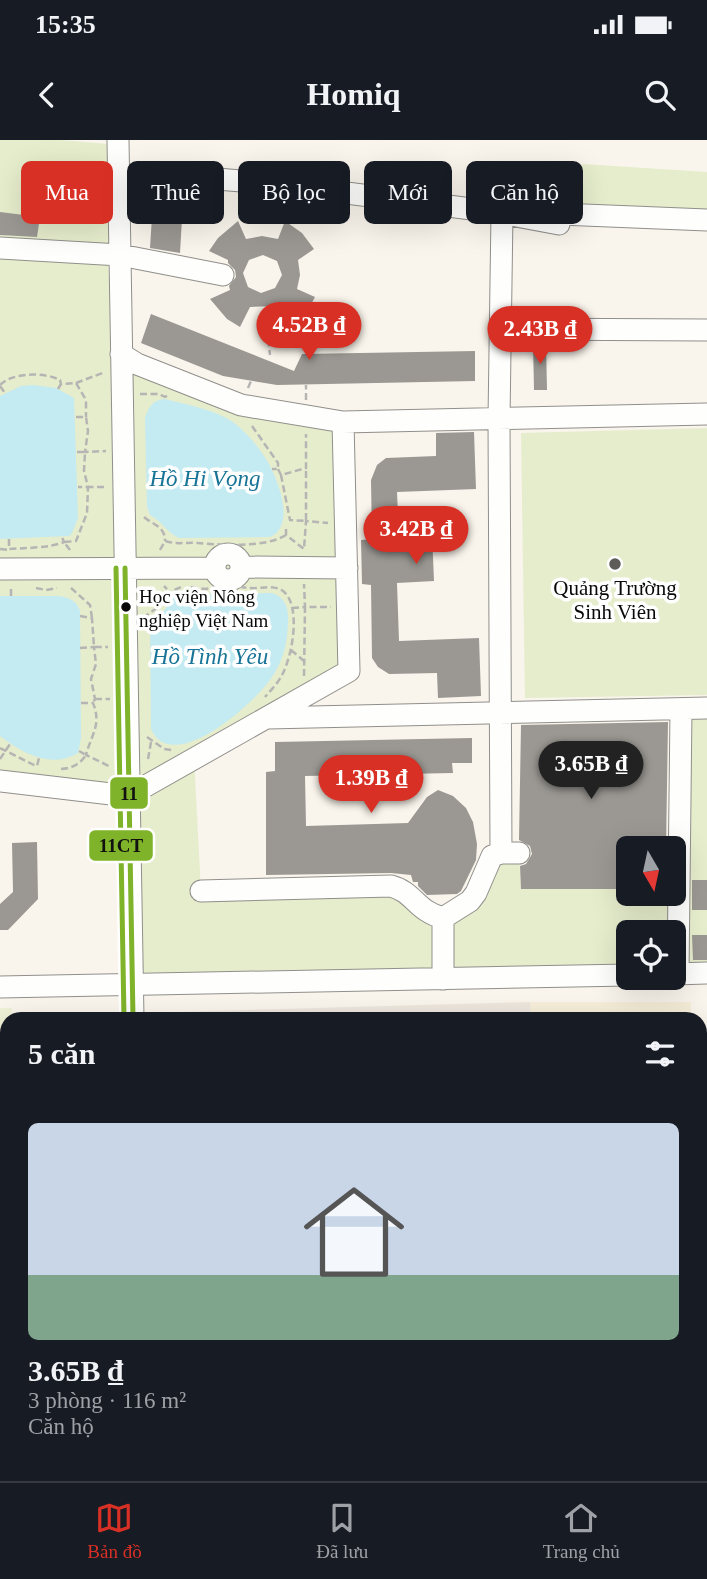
<!DOCTYPE html>
<html lang="vi">
<meta charset="utf-8">
<style>
body{margin:0;font-family:Georgia,serif;background:#242831;color:#f1f3f6;height:100vh;display:flex;flex-direction:column;font-size:26px;white-space:nowrap}
*{box-sizing:border-box;margin:0}
p{font-size:23px;color:#9ea1a6}
.icon{flex:none;width:38px;height:38px;fill:none;stroke:currentColor;stroke-width:2;stroke-linecap:round;stroke-linejoin:round}
.map{position:relative;flex:1;overflow:hidden}
.panel{position:absolute;left:0px;top:872px;width:707px;height:471px;display:flex;flex-direction:column;background:#171b24;border-radius:21px 21px 0 0;box-shadow:0 7px 28px #0002}
.panel>*{flex:none}
.top-card{position:absolute;left:21px;top:21px;width:665px;height:63px;display:flex;gap:14px}
.needle{width:46px;rotate:171deg}
.tools{position:absolute;left:616px;top:696px;display:grid;gap:14px}
.tools a{display:grid;place-items:center;width:70px;height:70px;border-radius:10px;background:#171b24;box-shadow:0 7px 28px #0002;font-size:35px}
.price{position:absolute;translate:-50% -60px;padding:0 16px;border-radius:24px;background:#d93025;color:#fff;font-size:23px;line-height:46px;filter:drop-shadow(0 2px 4px #0008)}
.price::after{content:'';position:absolute;left:50%;top:42px;width:21px;height:16px;margin-left:-10px;background:inherit;clip-path:polygon(0 0,100% 0,50% 100%)}
.price.on{background:#222;color:#fff}
ul{padding:0;list-style:none}
li{display:grid;align-content:center;gap:14px;height:371px;padding:0 28px}
li span{display:grid;place-items:center;height:217px;border-radius:10px;color:#555}
li>.icon{margin-inline-start:auto}
span .icon{width:126px;height:126px;fill:#fffc;stroke-width:1}
li b{font-size:30px}
h2{display:flex;justify-content:space-between;align-items:center;height:84px;padding:0 28px;font-size:30px}
.chip{padding:0 24px;border-radius:10px;background:#171b24;box-shadow:0 7px 28px #0002;font-size:24px;line-height:63px}
.chip.on{background:#d93025;color:#fff}
.status{display:flex;justify-content:space-between;align-items:center;height:49px;padding:0 35px;background:#171b24;direction:ltr}
.status svg{height:19px;fill:currentColor}
header{display:flex;justify-content:space-between;align-items:center;height:91px;padding:0 28px;background:#171b24;font-size:32px;font-weight:800}
.menu{display:flex;justify-content:space-around;align-items:center;height:98px;border-top:2px solid #363941;background:#171b24;font-size:19px;color:#9ea1a6}
.menu a{display:grid;justify-items:center;gap:4px}
.menu .on{color:#d93025}
.map>svg:first-child{display:block}
</style>
<div class="status"><b>15:35</b><svg viewBox="0 0 49 12"><path d="M0 12V9h3v3zM5 12V6h3v6zM10 12V3h3v9zM15 12V0h3v12zM26 1h20v11H26zM47 4h2v5h-2z"/></svg></div>
<header><svg class="icon" aria-label="back" viewBox="0 0 24 24"><path d="M15 5l-7 7 7 7"/></svg>Homiq<svg class="icon" aria-label="search" viewBox="0 0 24 24"><circle cx="10" cy="10" r="6"/><path d="M15 15l6 6"/></svg></header>
<div class="map">
<svg width="707" height="1341" viewBox="0 0 707 1341">
<rect width="100%" height="100%" fill="#f9f5ec"/>
<!-- farmland -->
<path fill="#f6eed8" d="M 530,862 L 691,862 L 691,878 L 531,878 Z
M 700,1117 L 704,1117 L 707,1130 L 707,1341 L 587,1341 L 588,1335 L 700,1335 Z"/>
<!-- green -->
<path fill="#e6edcc" d="M 0,0 L 61,0 L 120,5 L 108,125 L 114,214 L 241,265 L 343,282 L 349,531 L 194,618 L 201,751 L 391,746 L 443,778 L 487,723 L 519,713 L 521,749 L 628,749 L 628,754 L 674,754 L 676,573 L 707,573 L 707,837 L 674,838 L 674,793 L 628,793 L 628,838 L 660,838 L 445,845 L 134,846 L 128,657 L 0,641 Z
M 583,24 L 707,32 L 707,74 L 583,64 L 578,61 L 581,25 Z
M 707,288 L 707,555 L 525,558 L 521,293 Z"/>
<!-- pitch -->
<path fill="#eff1d6" d="M 0,868 L 12,868 L 11,878 L 7,878 L 7,948 L 0,948 Z"/>
<!-- plaza -->
<path fill="#ede6dd" d="M 530,862 L 531,878 L 175,878 L 174,872 Z
M 229,1335 L 409,1335 L 387,1341 L 226,1341 Z"/>
<!-- water -->
<path fill="#c4eaf2" d="M 33,245 L 56,248 L 74,258 L 78,378 L 72,393 L 69,396 L 0,399 L 0,256 L 21,246 Z
M 165,259 C 188,265 213,269 233,282 C 245,291 258,306 266,319 C 277,336 297,386 270,397 L 179,398 C 167,393 162,381 150,375 L 147,367 L 145,278 C 149,266 153,260 165,259 Z
M 272,453 C 283,456 288,466 288,477 C 288,499 285,516 274,534 C 259,560 173,638 151,589 L 150,481 L 164,471 L 175,455 Z
M 0,456 L 59,456 C 70,458 76,460 80,471 L 81,598 L 78,613 C 52,629 23,614 0,596 Z"/>
<!-- building -->
<path fill="#9b9893" fill-rule="evenodd" d="M 509,32 L 551,34 L 549,67 L 508,61 Z
M 153,61 L 183,62 L 180,113 L 150,108 Z
M 0,72 L 40,77 L 37,97 L 0,95 Z
M 238,81 L 246,99 L 262,96 L 278,99 L 285,81 L 302,93 L 314,109 L 298,120 L 300,135 L 297,149 L 315,157 L 308,170 L 287,186 L 278,166 L 250,167 L 240,187 L 227,179 L 210,159 L 230,150 L 229,146 L 236,137 L 235,130 L 228,123 L 228,120 L 209,111 L 218,98 ZM 263,115 L 277,121 L 282,135 L 275,148 L 261,153 L 248,147 L 243,133 L 249,120 Z
M 151,174 L 294,231 L 302,214 L 475,211 L 475,241 L 277,245 L 223,236 L 141,203 Z
M 533,202 L 546,202 L 547,250 L 534,250 Z
M 474,292 L 476,349 L 397,352 L 399,396 L 432,394 L 434,441 L 397,443 L 399,501 L 479,498 L 481,556 L 438,558 L 437,533 L 389,534 L 378,527 L 372,518 L 371,445 L 362,444 L 361,400 L 372,399 L 371,340 L 377,325 L 386,318 L 436,316 L 436,293 Z
M 668,582 L 666,709 L 628,709 L 628,749 L 521,749 L 520,726 L 526,724 L 532,714 L 530,706 L 519,700 L 521,585 Z
M 472,598 L 472,623 L 452,623 L 453,633 L 305,636 L 306,686 L 408,683 L 427,657 L 438,650 L 453,656 L 466,668 L 473,682 L 477,704 L 476,720 L 461,751 L 457,754 L 427,755 L 418,746 L 418,742 L 413,742 L 411,735 L 391,733 L 266,735 L 266,632 L 275,631 L 275,602 Z
M 37,702 L 38,759 L 8,790 L 0,790 L 0,764 L 13,752 L 12,703 Z
M 692,740 L 707,740 L 707,770 L 692,770 Z
M 692,795 L 707,795 L 707,820 L 693,820 Z"/>
<g fill="none" stroke-linecap="round" stroke-linejoin="round">
<!-- minor casing -->
<g stroke="#918f8b" stroke-width="23">
<path id="minor" d="M 118,0 L 133,878
M 118,36 L 217,39 L 276,44 L 495,72 L 559,84 L 560,74 L 707,80
M 0,108 L 120,115 L 223,135
M 500,189 L 707,190
M 121,214 L 137,224 L 241,265 L 343,282 L 707,274
M215 427a13 13 0 1 1 26 0a13 13 0 1 1-26 0Z
M 242,427 L 347,428
M 0,429 L 215,428
M 268,578 L 707,568
M 0,641 L 128,656 L 349,531 L 343,282
M 501,713 L 499,279 L 502,74
M 201,751 L 391,746 C 414,752 416,771 443,778 L 470,761 L 476,753 L 492,716 L 501,713 L 519,713
M 443,778 L 443,839
M 674,834 L 707,833
M 678,834 L 681,569
M 0,847 L 628,835
M 0,959 L 7,957
M 0,1075 L 7,1077
M 700,1105 L 707,1105
M 700,1290 L 707,1290
M 0,1312 L 7,1314
M 143,1335 L 143,1341
M 55,1341 L 57,1335
M 337,1341 L 360,1335
M 585,1341 L 586,1335"/>
</g>
<!-- path -->
<path stroke="#b6b5b4" stroke-width="2.5" stroke-dasharray="7 3.5" stroke-linecap="butt" d="M 503,56 L 504,29 L 577,31 L 576,58
M 265,168 L 270,215
M 76,243 L 105,232
M 0,245 C 13,232 45,232 60,240 L 61,244
M 0,246 L 5,253
M 248,248 L 251,241
M 58,249 L 61,244 L 76,243 L 86,260 L 86,277
M 140,254 L 159,254 L 165,257 L 169,255
M 306,260 L 306,245
M 76,277 L 86,277 L 88,291 L 85,312 L 106,311
M 252,286 L 278,323 L 278,329 L 272,329
M 77,312 L 85,312 L 84,331 L 88,347 L 105,347
M 278,329 L 281,335 L 306,328 L 306,294
M 281,335 L 290,380 L 306,381 L 306,328
M 144,377 C 153,385 165,386 165,401
M 286,389 L 286,395 L 304,409 L 306,381 L 328,383
M 9,399 L 9,409 C 24,408 51,408 64,402 L 62,397
M 0,409 L 9,410
M 70,410 L 64,402 L 76,401 L 87,373 L 88,347 L 78,347
M 160,410 L 165,401 C 178,405 186,402 198,403 C 221,405 266,408 286,395
M 229,446 C 236,445 243,448 250,448 C 261,449 273,444 283,451 C 302,466 292,517 282,535 C 278,543 271,550 265,557
M 191,447 L 205,449 L 229,446 L 229,453
M 36,448 L 46,450 L 57,448
M 71,448 L 90,465 L 92,478
M 11,456 L 11,448
M 174,456 L 170,452 L 181,447
M 292,468 L 305,467 L 304,444
M 80,476 L 92,478 L 94,507 L 108,507
M 143,478 L 158,467 L 170,452 L 164,446
M 80,508 L 94,507 L 96,524 L 91,539 L 95,559 L 93,563
M 291,510 L 304,521
M 304,536 L 305,467 L 331,467
M 95,559 L 110,559
M 81,563 L 93,563 C 102,585 91,595 86,615 L 111,627
M 147,597 L 164,609 L 172,610
M 0,608 L 34,625 L 37,626 L 39,618
M 0,619 L 10,604
M 148,619 L 151,602
M 61,629 C 73,628 80,624 86,615 L 79,611"/>
<!-- minor -->
<use href="#minor" stroke="#fefefc" stroke-width="21"/>
<!-- bus-1 casing -->
<g stroke="#fff" stroke-width="10">
<path id="bus-1" d="M 125,428 L 133,878"/>
</g>
<!-- bus-2 casing -->
<g stroke="#fff" stroke-width="10">
<path id="bus-2" d="M 116,428 L 124,878"/>
</g>
<!-- bus-1 -->
<use href="#bus-1" stroke="#7fb329" stroke-width="5"/>
<!-- bus-2 -->
<use href="#bus-2" stroke="#7fb329" stroke-width="5"/>
</g>
<!-- markers -->
<circle fill="#5d5c58" stroke="#fff" stroke-width="2.5" cx="615" cy="424" r="7"/>
<circle fill="#090909" stroke="#fff" stroke-width="2.5" cx="126" cy="467" r="6"/>
<g text-anchor="middle" dominant-baseline="central" stroke-width="7" stroke-linejoin="round" paint-order="stroke">
<!-- bus labels -->
<g font-size="19" fill="#090909" stroke="#fff" text-anchor="start">
<text x="139" y="456">Học viện Nông<tspan x="139" dy="24">nghiệp Việt Nam</tspan></text>
</g>
<!-- poi labels -->
<g font-size="21" fill="#090909" stroke="#fff">
<text x="615" y="448">Quảng Trường<tspan x="615" dy="24">Sinh Viên</tspan></text>
</g>
<!-- water labels -->
<g font-size="23" font-style="italic" fill="#187496" stroke="#fff">
<text x="205" y="338">Hồ Hi Vọng</text>
<text x="210" y="516">Hồ Tình Yêu</text>
</g>
</g>
<g stroke="#fff" stroke-width="2.5">
<rect x="109" y="636" width="40" height="34" rx="7" fill="#7fb329"/>
<rect x="88" y="689" width="66" height="33" rx="7" fill="#7fb329"/>
</g>
<g font-size="19" text-anchor="middle" font-weight="bold" fill="#111">
<text x="129" y="660">11</text>
<text x="121" y="712">11CT</text>
</g>
</svg>
<div class="tools">
<a><svg class="needle" viewBox="-14 -14 28 28"><path d="M0-13l5 13h-10z" fill="#e53935"/><path d="M0 13l5-13h-10z" fill="#9ea1a6"/></svg></a>
<a><svg class="icon" aria-label="locate" viewBox="0 0 24 24"><circle cx="12" cy="12" r="6"/><path d="M12 2v4M12 18v4M2 12h4M18 12h4"/></svg></a>
</div>
<b class="price" style="left:309px;top:222px">4.52B ₫</b>
<b class="price" style="left:540px;top:226px">2.43B ₫</b>
<b class="price" style="left:416px;top:426px">3.42B ₫</b>
<b class="price on" style="left:591px;top:661px">3.65B ₫</b>
<b class="price" style="left:371px;top:675px">1.39B ₫</b>
<div class="top-card">
<a class="chip on">Mua</a>
<a class="chip">Thuê</a>
<a class="chip">Bộ lọc</a>
<a class="chip">Mới</a>
<a class="chip">Căn hộ</a>
</div>
<section class="panel">
<h2>5 căn<svg class="icon" aria-label="filters" viewBox="0 0 24 24"><path d="M4 7h16M4 17h16"/><circle cx="9" cy="7" r="2"/><circle cx="15" cy="17" r="2"/></svg></h2>
<ul>
<li><span style="background:linear-gradient(#c9d6e8 70%,#7fa58c 0)"><svg class="icon" aria-label="home" viewBox="0 0 24 24"><path d="M3 11l9-7 9 7M6 9v11h12V9"/></svg></span><div><b>3.65B ₫</b><p>3 phòng · 116 m²</p><p>Căn hộ</p></div></li>
</ul>
</section>
</div>
<nav class="menu">
<a class="on"><svg class="icon" aria-label="map" viewBox="0 0 24 24"><path d="M3 6l6-2 6 2 6-2v14l-6 2-6-2-6 2zM9 4v14M15 6v14"/></svg>Bản đồ</a>
<a><svg class="icon" aria-label="saved" viewBox="0 0 24 24"><path d="M7 4h10v16l-5-4-5 4z"/></svg>Đã lưu</a>
<a><svg class="icon" aria-label="home" viewBox="0 0 24 24"><path d="M3 11l9-7 9 7M6 9v11h12V9"/></svg>Trang chủ</a>
</nav>
